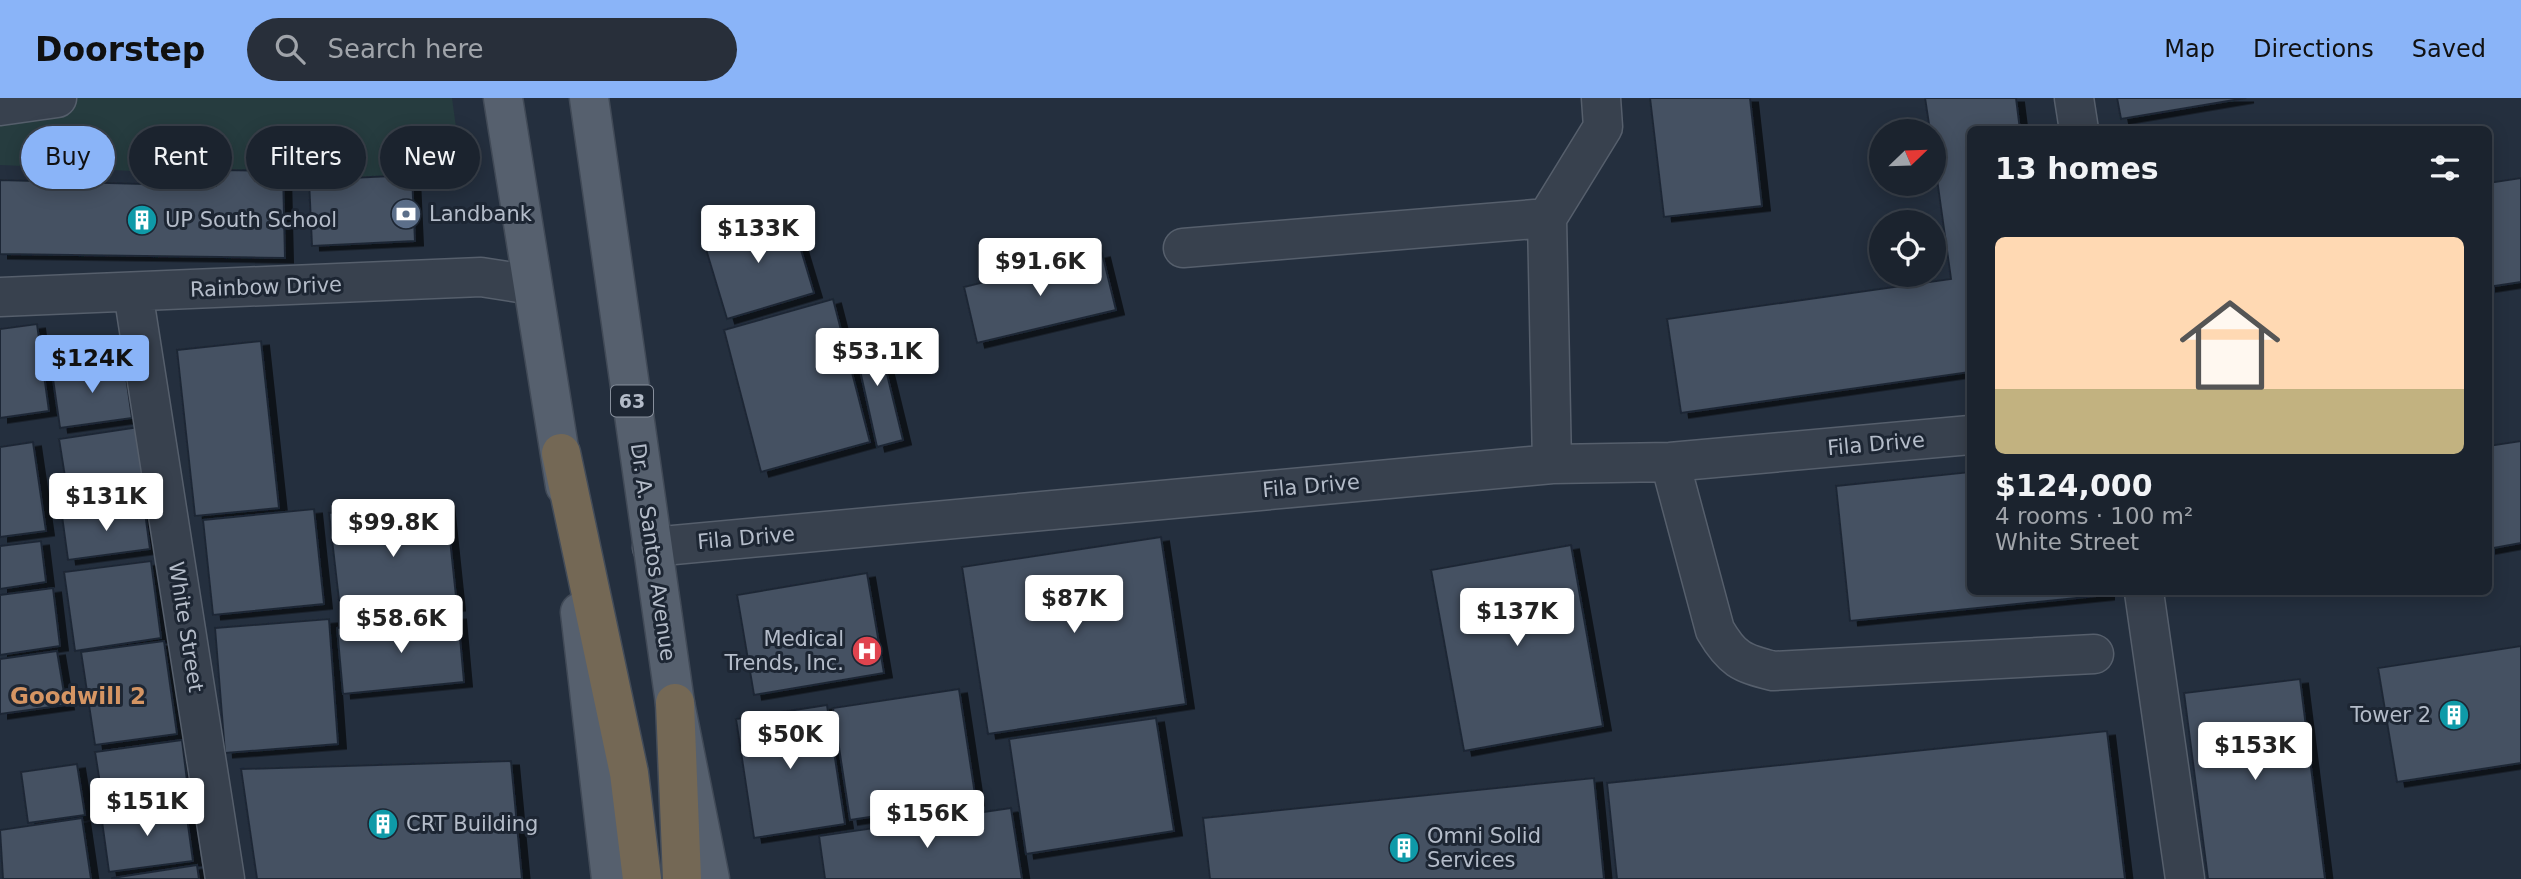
<!DOCTYPE html>
<meta charset="utf-8">
<style>
body{margin:0;font-family:"DejaVu Sans",sans-serif;background:#282f3a;color:#f1f3f6;height:100vh;display:flex;flex-direction:column;font-size:26px;white-space:nowrap}
*{box-sizing:border-box;margin:0}
p{font-size:23px;color:#a0a4aa}
.icon{flex:none;width:38px;height:38px;fill:none;stroke:currentColor;stroke-width:2;stroke-linecap:round;stroke-linejoin:round}
.map{position:relative;flex:1;overflow:hidden}
.details{position:absolute;left:1967px;top:28px;width:525px;height:469px;display:flex;flex-direction:column;background:#1b232e;border-radius:10px;box-shadow:0 4px 18px #0003,0 0 0 2px #39404a}
.details>*{flex:none}
.banner{position:absolute;left:21px;top:28px;width:665px;height:63px;display:flex;gap:14px}
.needle{width:46px;rotate:67deg}
.fabs{position:absolute;left:1869px;top:21px;display:grid;gap:14px}
.fabs a{display:grid;place-items:center;width:77px;height:77px;border-radius:50%;background:#1b232e;box-shadow:0 4px 18px #0003,0 0 0 2px #39404a;font-size:35px}
.price{position:absolute;translate:-50% -60px;padding:0 16px;border-radius:7px;background:#fff;color:#222;font-size:23px;line-height:46px;filter:drop-shadow(0 2px 4px #0008)}
.price::after{content:'';position:absolute;left:50%;top:42px;width:21px;height:16px;margin-left:-10px;background:inherit;clip-path:polygon(0 0,100% 0,50% 100%)}
.price.current{background:#8ab4f8;color:#111}
ul{padding:0;list-style:none}
li{display:grid;align-content:center;gap:14px;height:371px;padding:0 28px}
li+li{border-top:2px solid #39404a}
li span{display:grid;place-items:center;height:217px;border-radius:10px;color:#555}
li>.icon{margin-inline-start:auto}
span .icon{width:126px;height:126px;fill:#fffc;stroke-width:1}
li b{font-size:30px}
h2{display:flex;justify-content:space-between;align-items:center;height:84px;padding:0 28px;font-size:30px}
.pill{padding:0 24px;border-radius:32px;background:#1b232e;box-shadow:0 4px 18px #0003,0 0 0 2px #39404a;font-size:24px;line-height:63px}
.pill.current{background:#8ab4f8;color:#111}
header{display:flex;align-items:center;gap:42px;box-sizing:border-box;height:98px;padding:0 35px;background:#8ab4f8;color:#111}
header strong{font-size:33px}
nav{display:flex;gap:38px;margin-inline-start:auto;font-size:24px}
.search{width:490px;height:63px;background:#282f3a;display:flex;align-items:center;gap:18px;box-sizing:border-box;padding:0 24px;border-radius:38px;color:#a0a4aa;font-size:26px}
.map>svg:first-child{display:block}
</style>
<header>
<strong>Doorstep</strong>
<div class="search"><svg class="icon" aria-label="search" viewBox="0 0 24 24"><circle cx="10" cy="10" r="6"/><path d="M15 15l6 6"/></svg>Search here</div>
<nav><a>Map</a><a>Directions</a><a>Saved</a></nav>
</header>
<div class="map">
<svg width="2521" height="781" viewBox="0 0 2521 781">
<defs>
<filter id="shadow"><feDropShadow dx="8" dy="4.5" stdDeviation="0" flood-color="#0009"/></filter>
</defs>
<rect width="100%" height="100%" fill="#242f3e"/>
<!-- green -->
<path fill="#263c3f" d="M 0,0 L 452,0 L 464,88 L 0,67 Z"/>
<!-- building -->
<path fill="#455162" stroke="#1f2835" stroke-width="2" filter="url(#shadow)" d="M 1650,0 L 1750,0 L 1762,108 L 1664,119 Z
M 1925,0 L 2016,0 L 2020,32 L 1970,32 L 1970,274 L 1681,315 L 1667,221 L 1951,181 L 1934,60 L 1934,33 L 1930,33 Z
M 2117,0 L 2246,0 L 2121,21 Z
M 215,72 L 283,73 L 285,160 L 0,156 L 0,82 L 216,88 Z
M 412,77 L 415,143 L 312,148 L 309,82 Z
M 2521,80 L 2521,184 L 2488,189 L 2488,85 Z
M 789,112 L 814,195 L 727,221 L 702,138 Z
M 1102,155 L 1116,212 L 977,245 L 964,189 Z
M 833,201 L 870,344 L 761,374 L 724,232 Z
M 37,226 L 49,313 L 0,320 L 0,231 Z
M 876,231 L 903,342 L 877,349 L 852,236 Z
M 261,243 L 279,410 L 195,418 L 177,252 Z
M 124,264 L 132,320 L 60,330 L 52,274 Z
M 139,329 L 147,387 L 68,398 L 59,341 Z
M 2521,343 L 2521,445 L 2488,451 L 2488,348 Z
M 33,344 L 46,433 L 0,439 L 0,349 Z
M 1970,374 L 1970,494 L 2106,494 L 2106,497 L 1850,523 L 1836,388 Z
M 446,403 L 457,508 L 341,520 L 329,415 Z
M 144,407 L 150,451 L 68,462 L 62,418 Z
M 314,411 L 324,506 L 213,517 L 203,422 Z
M 1161,439 L 1186,606 L 988,636 L 962,469 Z
M 41,443 L 46,484 L 0,491 L 0,448 Z
M 1571,447 L 1603,628 L 1464,653 L 1431,472 Z
M 151,463 L 161,540 L 75,553 L 64,474 Z
M 867,475 L 884,575 L 754,597 L 737,497 Z
M 53,490 L 60,548 L 0,557 L 0,497 Z
M 458,517 L 464,584 L 343,596 L 337,530 Z
M 329,521 L 338,646 L 225,655 L 215,530 Z
M 164,543 L 177,636 L 95,647 L 81,554 Z
M 2521,548 L 2521,665 L 2397,684 L 2378,570 Z
M 57,553 L 66,607 L 0,616 L 0,561 Z
M 2300,581 L 2325,781 L 2208,781 L 2184,595 Z
M 959,591 L 976,703 L 850,722 L 833,610 Z
M 827,607 L 845,726 L 754,740 L 736,621 Z
M 1156,620 L 1174,733 L 1026,756 L 1009,641 Z
M 2107,633 L 2125,781 L 1617,781 L 1607,685 Z
M 182,642 L 189,699 L 104,711 L 95,654 Z
M 511,663 L 522,781 L 257,781 L 241,671 Z
M 77,666 L 85,717 L 28,725 L 21,674 Z
M 1594,680 L 1604,781 L 1210,781 L 1203,720 Z
M 185,705 L 193,763 L 109,774 L 101,716 Z
M 1011,710 L 1022,781 L 825,781 L 819,738 Z
M 82,720 L 91,781 L 3,781 L 0,732 Z
M 197,767 L 199,781 L 112,781 L 112,780 Z"/>
<g fill="none" stroke-linecap="round" stroke-linejoin="round">
<!-- minor casing -->
<g stroke="#565f6c" stroke-width="41">
<path id="minor" d="M 2074,0 L 2079,32
M 0,8 L 57,0
M 1547,120 L 1552,366
M 1183,150 L 1547,120 L 1603,29 L 1601,0
M 133,194 L 225,781
M 0,199 L 481,179 L 532,187
M 1670,364 L 1715,532 C 1732,561 1741,565 1773,573 L 2094,556
M 652,449 L 1552,366 L 1670,364 L 1970,337
M 2144,494 L 2185,781"/>
</g>
<!-- major casing -->
<g stroke="#414a57" stroke-width="41">
<path id="major" d="M 503,0 L 565,388
M 589,0 L 675,605 L 710,781
M 580,514 L 611,781"/>
</g>
<!-- highway casing -->
<g stroke="#434c59" stroke-width="41">
<path id="highway" d="M 561,355 L 629,675 L 642,781
M 675,605 L 682,781"/>
</g>
<!-- minor -->
<use href="#minor" stroke="#38414e" stroke-width="38"/>
<!-- major -->
<use href="#major" stroke="#56606e" stroke-width="38"/>
<!-- highway -->
<use href="#highway" stroke="#746855" stroke-width="38"/>
</g>
<!-- icons -->
<defs>
<g id="bank-disc" transform="scale(1.575)"><circle r="9.5" fill="#5c6f8a" stroke="#1d2633"/><path d="M-6-4H6V4H-6ZM0-2.3a2.3 2.3 0 1 0 0 4.6a2.3 2.3 0 1 0 0-4.6Z" fill="#fff"/></g>
<g id="building-disc" transform="scale(1.575)"><circle r="9.5" fill="#0f9aa8" stroke="#1d2633"/><path d="M-4-6H4V6H1V3H-1V6H-4ZM-2.5-4.3h1.7v1.8h-1.7ZM.8-4.3h1.7v1.8H.8ZM-2.5-1h1.7V.8h-1.7ZM.8-1h1.7V.8H.8Z" fill="#fff"/></g>
<g id="hospital-disc" transform="scale(1.575)"><circle r="9.5" fill="#e0444e" stroke="#1d2633"/><path d="M-5-5h3v3.5h4V-5h3V5h-3V1.5h-4V5h-3Z" fill="#fff"/></g>
</defs>
<g fill-rule="evenodd">
<use href="#bank-disc" x="406" y="116"/>
<use href="#building-disc" x="142" y="122"/>
<use href="#hospital-disc" x="867" y="553"/>
<use href="#building-disc" x="2454" y="617"/>
<use href="#building-disc" x="383" y="726"/>
<use href="#building-disc" x="1404" y="750"/>
</g>
<g text-anchor="middle" dominant-baseline="central" stroke-width="6" stroke-linejoin="round" paint-order="stroke">
<!-- shield labels -->
<rect fill="#1d2633" stroke="#878f9c" stroke-width="2" x="611" y="287.5" width="42" height="31" rx="5"/>
<g font-size="19" font-weight="bold" fill="#b4bcc9">
<text x="632" y="303">63</text>
</g>
<!-- poi labels -->
<g font-size="21" fill="#b4bcc9" stroke="#1d2633" text-anchor="start">
<text x="429" y="116">Landbank</text>
<text x="165" y="122">UP South School</text>
<text x="844" y="541" text-anchor="end">Medical<tspan x="844" dy="24">Trends, Inc.</tspan></text>
<text x="2431" y="617" text-anchor="end">Tower 2</text>
<text x="406" y="726">CRT Building</text>
<text x="1427" y="738">Omni Solid<tspan x="1427" dy="24">Services</tspan></text>
</g>
<!-- street labels -->
<g font-size="21" fill="#b4bcc9" stroke="#1d2633">
<text transform="translate(266 189) rotate(-2)">Rainbow Drive</text>
<text transform="translate(1876 346) rotate(-5)">Fila Drive</text>
<text transform="translate(1311 388) rotate(-5)">Fila Drive</text>
<text transform="translate(746 440) rotate(-5)">Fila Drive</text>
<text transform="translate(653 454) rotate(82)">Dr. A. Santos Avenue</text>
<text transform="translate(186 529) rotate(81)">White Street</text>
</g>
<!-- neighbourhood labels -->
<g font-size="23" font-weight="bold" fill="#d59563" stroke="#1d2633">
<text x="78" y="598">Goodwill 2</text>
</g>
</g>
</svg>
<div class="fabs">
<a><svg class="needle" viewBox="-14 -14 28 28"><path d="M0-13l5 13h-10z" fill="#e53935"/><path d="M0 13l5-13h-10z" fill="#a0a4aa"/></svg></a>
<a><svg class="icon" aria-label="locate" viewBox="0 0 24 24"><circle cx="12" cy="12" r="6"/><path d="M12 2v4M12 18v4M2 12h4M18 12h4"/></svg></a>
</div>
<b class="price" style="left:758px;top:167px">$133K</b>
<b class="price" style="left:1040px;top:200px">$91.6K</b>
<b class="price" style="left:877px;top:290px">$53.1K</b>
<b class="price current" style="left:92px;top:297px">$124K</b>
<b class="price" style="left:106px;top:435px">$131K</b>
<b class="price" style="left:393px;top:461px">$99.8K</b>
<b class="price" style="left:1074px;top:537px">$87K</b>
<b class="price" style="left:1517px;top:550px">$137K</b>
<b class="price" style="left:401px;top:557px">$58.6K</b>
<b class="price" style="left:790px;top:673px">$50K</b>
<b class="price" style="left:2255px;top:684px">$153K</b>
<b class="price" style="left:147px;top:740px">$151K</b>
<b class="price" style="left:927px;top:752px">$156K</b>
<div class="banner">
<a class="pill current">Buy</a>
<a class="pill">Rent</a>
<a class="pill">Filters</a>
<a class="pill">New</a>
</div>
<section class="details">
<h2>13 homes<svg class="icon" aria-label="filters" viewBox="0 0 24 24"><path d="M4 7h16M4 17h16"/><circle cx="9" cy="7" r="2"/><circle cx="15" cy="17" r="2"/></svg></h2>
<ul>
<li><span style="background:linear-gradient(#ffd9b3 70%,#c2b280 0)"><svg class="icon" aria-label="home" viewBox="0 0 24 24"><path d="M3 11l9-7 9 7M6 9v11h12V9"/></svg></span><div><b>$124,000</b><p>4 rooms · 100 m²</p><p>White Street</p></div></li>
</ul>
</section>
</div>
